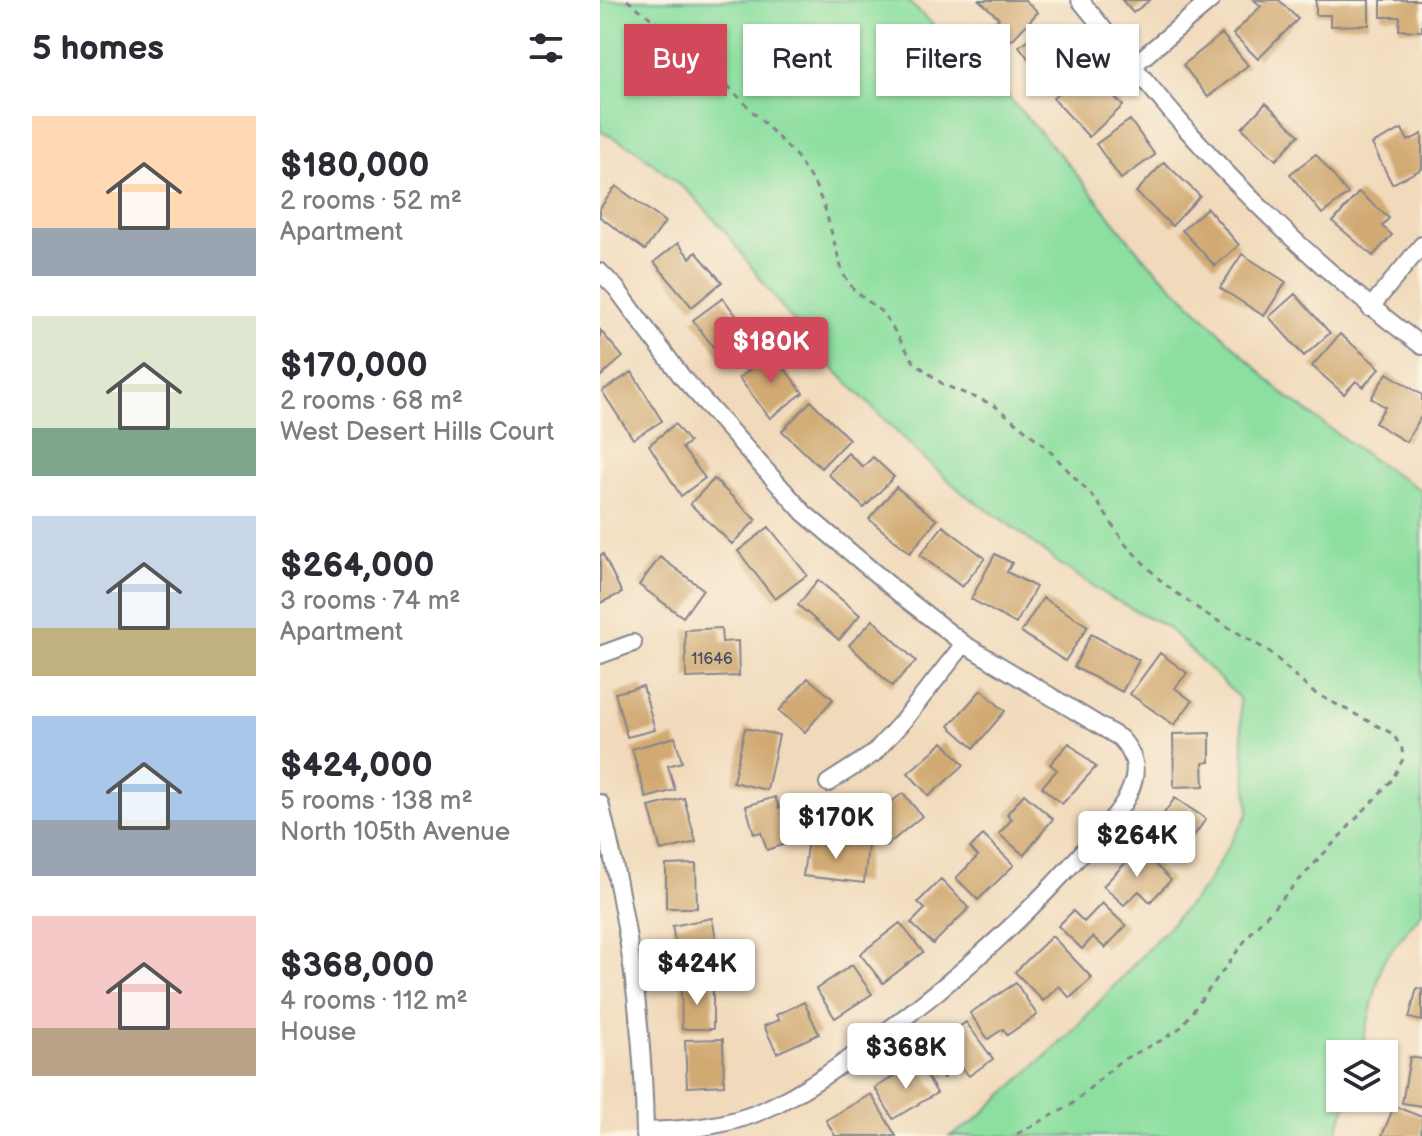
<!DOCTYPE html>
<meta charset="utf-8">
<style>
body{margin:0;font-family:"Balsamiq Sans",sans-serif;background:#f2f2f3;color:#2b2b33;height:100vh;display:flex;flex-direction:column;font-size:30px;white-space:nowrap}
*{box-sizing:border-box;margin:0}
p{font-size:26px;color:#7c7c81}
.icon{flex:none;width:44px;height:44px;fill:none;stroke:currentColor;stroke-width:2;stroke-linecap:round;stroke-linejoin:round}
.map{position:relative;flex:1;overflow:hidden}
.panel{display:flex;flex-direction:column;background:#fff;width:600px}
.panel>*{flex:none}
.guide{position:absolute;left:24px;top:24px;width:678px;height:72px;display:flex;gap:16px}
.controls{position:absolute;left:726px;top:1040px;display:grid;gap:16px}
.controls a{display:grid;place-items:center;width:72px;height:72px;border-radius:0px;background:#fff;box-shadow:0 2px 6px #0004;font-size:40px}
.price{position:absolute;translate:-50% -68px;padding:0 18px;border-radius:8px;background:#fff;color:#222;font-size:26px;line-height:52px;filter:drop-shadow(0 2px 4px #0008)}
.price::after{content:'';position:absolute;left:50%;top:48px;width:24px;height:18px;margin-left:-12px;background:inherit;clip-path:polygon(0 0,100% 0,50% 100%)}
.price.on{background:#d1495b;color:#fff}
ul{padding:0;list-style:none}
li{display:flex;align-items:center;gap:24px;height:200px;padding:0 32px}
li span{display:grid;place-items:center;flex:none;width:224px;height:160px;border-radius:0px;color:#555}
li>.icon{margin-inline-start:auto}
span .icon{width:96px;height:96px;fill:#fffc;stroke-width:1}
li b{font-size:34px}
h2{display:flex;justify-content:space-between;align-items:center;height:96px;padding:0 32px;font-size:34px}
.chip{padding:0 28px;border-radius:0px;background:#fff;box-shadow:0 2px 6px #0004;font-size:28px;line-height:72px}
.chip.on{background:#d1495b;color:#fff}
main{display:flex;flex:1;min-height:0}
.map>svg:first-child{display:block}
</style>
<main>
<section class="panel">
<h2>5 homes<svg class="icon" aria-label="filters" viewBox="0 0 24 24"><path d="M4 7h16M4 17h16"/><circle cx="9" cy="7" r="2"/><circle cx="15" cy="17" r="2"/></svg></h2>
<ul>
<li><span style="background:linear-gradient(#ffd9b3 70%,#9aa5b1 0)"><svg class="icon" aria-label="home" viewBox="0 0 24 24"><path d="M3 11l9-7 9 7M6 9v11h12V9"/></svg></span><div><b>$180,000</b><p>2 rooms · 52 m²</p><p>Apartment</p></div></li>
<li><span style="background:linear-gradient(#dfe7d0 70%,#7fa58c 0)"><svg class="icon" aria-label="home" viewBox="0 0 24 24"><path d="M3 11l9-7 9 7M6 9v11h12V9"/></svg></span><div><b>$170,000</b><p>2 rooms · 68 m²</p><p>West Desert Hills Court</p></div></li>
<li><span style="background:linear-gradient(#c9d6e8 70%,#c2b280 0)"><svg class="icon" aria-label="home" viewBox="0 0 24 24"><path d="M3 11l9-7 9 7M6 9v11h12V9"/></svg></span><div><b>$264,000</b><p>3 rooms · 74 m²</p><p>Apartment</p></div></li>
<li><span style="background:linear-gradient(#a9c7e8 65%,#9aa5b1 0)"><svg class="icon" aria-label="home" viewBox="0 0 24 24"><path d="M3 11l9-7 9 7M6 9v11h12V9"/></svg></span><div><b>$424,000</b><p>5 rooms · 138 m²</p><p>North 105th Avenue</p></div></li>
<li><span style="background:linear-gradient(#f6c9c9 70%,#b9a48a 0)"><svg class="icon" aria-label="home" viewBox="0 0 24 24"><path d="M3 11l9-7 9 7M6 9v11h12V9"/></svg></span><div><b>$368,000</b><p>4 rooms · 112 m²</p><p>House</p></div></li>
</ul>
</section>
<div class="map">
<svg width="822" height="1136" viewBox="0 0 822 1136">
<rect width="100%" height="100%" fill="#fcf5e5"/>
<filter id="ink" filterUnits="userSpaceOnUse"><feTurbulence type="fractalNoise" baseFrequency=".0125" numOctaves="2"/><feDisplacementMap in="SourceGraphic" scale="16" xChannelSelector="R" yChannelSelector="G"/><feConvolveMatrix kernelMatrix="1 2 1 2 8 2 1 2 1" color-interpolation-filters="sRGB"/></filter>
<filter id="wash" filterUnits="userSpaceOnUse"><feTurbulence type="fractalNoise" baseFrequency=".006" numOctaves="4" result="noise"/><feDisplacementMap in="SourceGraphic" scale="32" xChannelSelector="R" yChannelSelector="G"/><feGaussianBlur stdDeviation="1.8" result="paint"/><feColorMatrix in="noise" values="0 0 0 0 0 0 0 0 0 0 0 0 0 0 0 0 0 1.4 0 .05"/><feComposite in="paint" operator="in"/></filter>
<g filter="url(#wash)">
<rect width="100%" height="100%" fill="#f1dabb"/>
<!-- green -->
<path fill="#8ddfa0" stroke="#54877f" stroke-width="2" d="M 0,0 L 306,0 L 385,71 L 465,160 L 542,256 L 682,393 L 773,460 L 822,491 L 822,912 L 783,961 L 760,1054 L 740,1054 L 740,1098 L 749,1098 L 735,1136 L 350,1136 L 372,1123 L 469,1035 L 603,889 L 649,812 L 639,698 L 567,627 L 509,597 L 460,564 L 411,526 L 364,494 L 319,454 L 228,363 L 180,305 L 124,230 L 92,195 L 34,148 L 0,131 Z"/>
<g id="blocks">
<!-- building -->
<path fill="#d1aa73" d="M 379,0 L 425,0 L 438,12 L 412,40 L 394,23 L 399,18 Z
M 522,0 L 550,0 L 533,13 Z
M 654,0 L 679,0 L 698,19 L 658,59 L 633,34 L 661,6 Z
M 716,0 L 769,0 L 769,25 L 730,26 L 730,15 L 716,15 Z
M 781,0 L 822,0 L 822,31 L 799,30 L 800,17 L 781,17 Z
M 449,24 L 479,63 L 449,86 L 419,46 Z
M 622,34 L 648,65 L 608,97 L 583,65 Z
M 487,67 L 523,106 L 489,137 L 453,98 Z
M 666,103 L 699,135 L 676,160 L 642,128 Z
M 530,120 L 555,155 L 521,179 L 496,144 Z
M 802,129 L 808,141 L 822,134 L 822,169 L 792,184 L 772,144 Z
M 716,154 L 748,194 L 722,214 L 690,174 Z
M 564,162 L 600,196 L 572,226 L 536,192 Z
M 16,186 L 65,222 L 45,250 L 0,217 L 0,208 Z
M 759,192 L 789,218 L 782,226 L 792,235 L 773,256 L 733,222 Z
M 607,208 L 639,245 L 615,266 L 582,230 Z
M 78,243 L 90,258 L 96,252 L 122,282 L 92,307 L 54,262 Z
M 642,254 L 686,282 L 664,316 L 620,288 Z
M 695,294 L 730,333 L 704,356 L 669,317 Z
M 123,298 L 156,342 L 126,364 L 93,320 Z
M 0,330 L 23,357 L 0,377 Z
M 740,334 L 780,368 L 763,387 L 756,381 L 744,394 L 712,366 Z
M 172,352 L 203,393 L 170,418 L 139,378 Z
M 32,372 L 62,421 L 33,439 L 2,391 Z
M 787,373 L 822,395 L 822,415 L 806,442 L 775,423 L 785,407 L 771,398 Z
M 211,401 L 249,439 L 221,468 L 182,431 Z
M 75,424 L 89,442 L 82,448 L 105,478 L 81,496 L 49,445 Z
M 248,453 L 263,467 L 273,457 L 294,477 L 264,508 L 228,474 Z
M 114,479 L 156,520 L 132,544 L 90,504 Z
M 296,487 L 337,520 L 310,553 L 269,519 Z
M 343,526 L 385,558 L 362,587 L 320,555 Z
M 169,527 L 207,575 L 175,599 L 138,551 Z
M 3,554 L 22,593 L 0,603 L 0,555 Z
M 395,554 L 412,563 L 407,572 L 436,587 L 416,624 L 371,599 Z
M 60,557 L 103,589 L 83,617 L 39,585 Z
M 218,580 L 260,615 L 239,640 L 198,605 Z
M 443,598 L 488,626 L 465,661 L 421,632 Z
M 273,620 L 316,661 L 292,686 L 249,645 Z
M 121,628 L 122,642 L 138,641 L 139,676 L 86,678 L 85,630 Z
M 491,634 L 539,660 L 522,692 L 474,667 Z
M 560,653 L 587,673 L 575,688 L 592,701 L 574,725 L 530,694 Z
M 208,678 L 233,699 L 205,732 L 179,711 Z
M 43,686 L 55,730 L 27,737 L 15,693 Z
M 381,690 L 405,711 L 374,748 L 349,726 Z
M 145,728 L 179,735 L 167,790 L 133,782 Z
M 610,733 L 610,762 L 603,763 L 604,786 L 574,787 L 573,734 Z
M 75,737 L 82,762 L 68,766 L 75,790 L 46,798 L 32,749 Z
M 343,742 L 364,765 L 329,796 L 308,773 Z
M 469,743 L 496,767 L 462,804 L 442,787 L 457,770 L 450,764 Z
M 303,793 L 322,816 L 286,846 L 266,822 Z
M 424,794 L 453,819 L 424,855 L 399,834 L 412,819 L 407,814 Z
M 175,797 L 179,808 L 187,805 L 198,840 L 167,850 L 161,832 L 154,834 L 146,806 Z
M 84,798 L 96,842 L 61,851 L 49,807 Z
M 575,798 L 606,819 L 585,848 L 580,844 L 568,860 L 543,843 Z
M 383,835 L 414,865 L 378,900 L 356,878 L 378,856 L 370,848 Z
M 208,838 L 268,845 L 264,883 L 203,876 Z
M 539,849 L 571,880 L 550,902 L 539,891 L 524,905 L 503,886 Z
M 96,864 L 97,908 L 66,908 L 66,865 Z
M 341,879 L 369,908 L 333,944 L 311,923 L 325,909 L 318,902 Z
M 502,903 L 526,926 L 505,948 L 493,937 L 482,949 L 458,926 L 473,911 L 484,922 Z
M 112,918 L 118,948 L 104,951 L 107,966 L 81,972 L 72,926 Z
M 300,923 L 323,952 L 283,983 L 260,954 Z
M 452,936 L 492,978 L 470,998 L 459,986 L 443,1001 L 415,972 Z
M 252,965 L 272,994 L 235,1018 L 216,989 Z
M 416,983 L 437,1015 L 407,1035 L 403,1029 L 388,1039 L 370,1013 Z
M 81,985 L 113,985 L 113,1029 L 82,1029 Z
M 817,988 L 822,989 L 822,1021 L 809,1018 Z
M 204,1002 L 219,1034 L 177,1053 L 164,1026 L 179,1020 L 176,1015 Z
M 366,1022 L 393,1059 L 369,1076 L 360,1065 L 343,1078 L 324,1053 Z
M 123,1039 L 124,1085 L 87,1087 L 85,1040 Z
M 810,1057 L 822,1059 L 822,1106 L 802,1103 Z
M 318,1062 L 337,1093 L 293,1119 L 275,1088 Z
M 271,1094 L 296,1136 L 235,1136 L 226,1120 Z
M 794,1106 L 822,1117 L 821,1136 L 782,1136 Z"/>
</g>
</g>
<g filter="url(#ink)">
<use href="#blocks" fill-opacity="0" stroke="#86848c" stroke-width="2"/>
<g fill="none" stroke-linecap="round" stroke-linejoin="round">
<!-- street casing -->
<g stroke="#86848c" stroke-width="20">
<path id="street" d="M 480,0 C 516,44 551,90 589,132 C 659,211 737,283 822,346
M 534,65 L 611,0
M 0,272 L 16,288 L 82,377 L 204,513 L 301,595 L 364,644 L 520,738 C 534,753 539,768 531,788 C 523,810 503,828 488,846 C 428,916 360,976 287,1031 C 248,1060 208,1090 164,1110 C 126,1127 85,1130 45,1131
M 770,308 L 822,245
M 0,655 L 33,643
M 228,783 L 273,754 L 303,721 L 364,644
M 0,803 C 27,911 44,1025 45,1136"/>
</g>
<!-- path -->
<path stroke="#86848c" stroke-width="3" stroke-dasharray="6 6" stroke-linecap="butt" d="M 27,0 L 94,51 L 197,157 L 216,187 L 225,209 L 243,274 L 254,290 L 284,314 L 314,362 L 344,385 L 394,405 L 445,446 L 496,500 L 526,545 L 563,583 L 603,612 L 670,652 L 711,691 L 793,734 L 802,749 L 803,759 L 792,780 L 653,930 L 581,1027 L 562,1040 L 520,1061 L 470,1106 L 413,1136"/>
<!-- street -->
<use href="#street" stroke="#fff" stroke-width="16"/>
</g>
</g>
<g text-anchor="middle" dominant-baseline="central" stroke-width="6" stroke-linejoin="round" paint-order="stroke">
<!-- number labels -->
<g font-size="16" fill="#484e63">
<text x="112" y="659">11646</text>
</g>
</g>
</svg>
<div class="controls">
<a><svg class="icon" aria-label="layers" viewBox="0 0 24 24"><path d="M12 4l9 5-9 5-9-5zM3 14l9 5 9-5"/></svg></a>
</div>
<b class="price on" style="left:171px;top:385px">$180K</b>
<b class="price" style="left:236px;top:861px">$170K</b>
<b class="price" style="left:537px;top:879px">$264K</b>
<b class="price" style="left:97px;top:1007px">$424K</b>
<b class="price" style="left:306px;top:1091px">$368K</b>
<div class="guide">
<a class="chip on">Buy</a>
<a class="chip">Rent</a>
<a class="chip">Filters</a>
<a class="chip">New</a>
</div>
</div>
</main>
